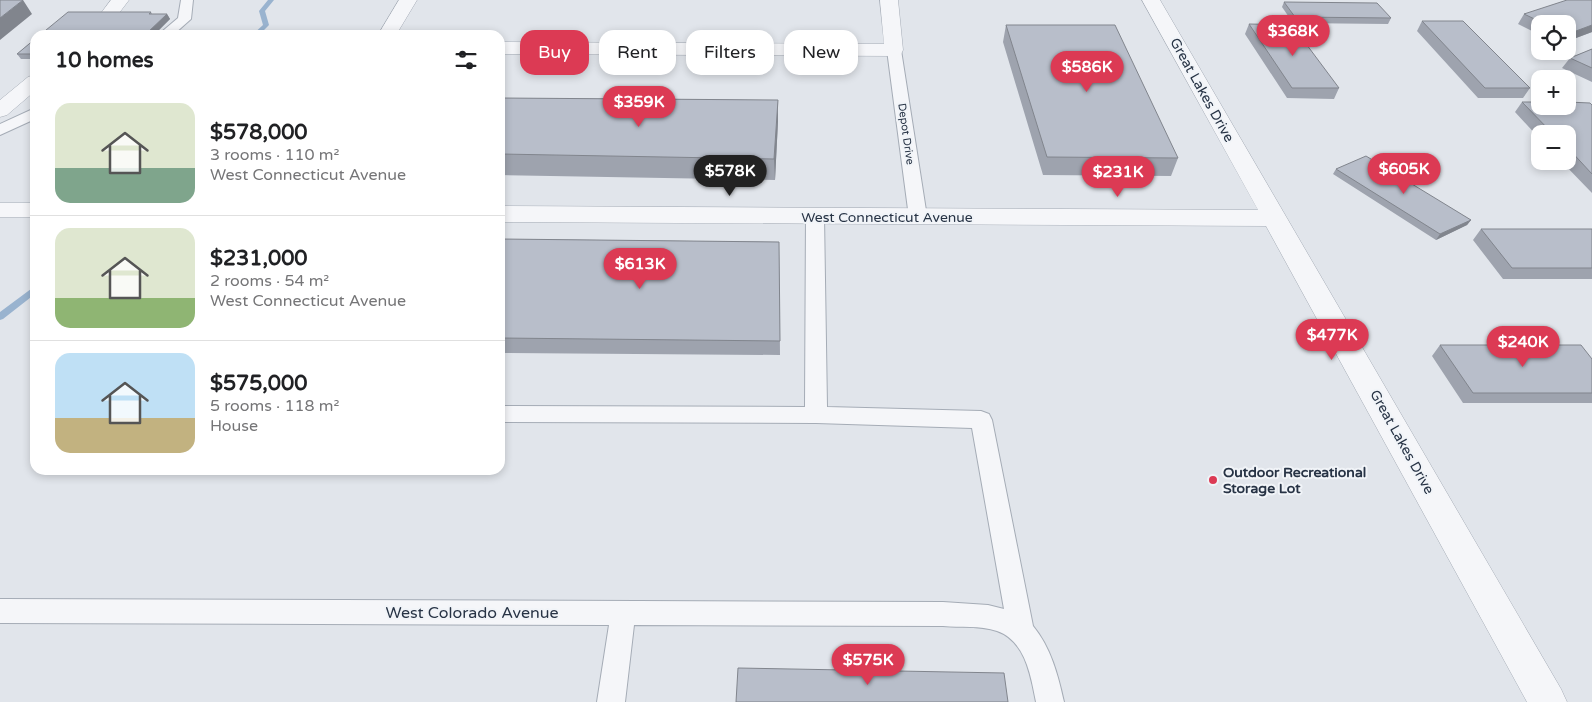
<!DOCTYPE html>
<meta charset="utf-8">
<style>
body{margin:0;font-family:"Varela Round",sans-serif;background:#f2f2f2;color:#202124;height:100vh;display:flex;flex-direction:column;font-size:19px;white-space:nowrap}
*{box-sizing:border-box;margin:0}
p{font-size:16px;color:#757577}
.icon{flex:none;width:28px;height:28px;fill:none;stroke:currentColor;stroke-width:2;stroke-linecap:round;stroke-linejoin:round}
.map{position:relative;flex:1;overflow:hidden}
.side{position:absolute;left:30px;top:30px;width:475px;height:445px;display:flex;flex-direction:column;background:#fff;border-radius:15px;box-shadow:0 2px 8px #0003}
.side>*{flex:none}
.guide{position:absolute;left:520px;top:30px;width:475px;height:45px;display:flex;gap:10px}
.buttons{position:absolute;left:1531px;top:15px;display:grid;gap:10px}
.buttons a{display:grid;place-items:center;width:45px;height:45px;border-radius:10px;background:#fff;box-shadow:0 2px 8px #0003;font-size:25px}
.price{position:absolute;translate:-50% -42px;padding:0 11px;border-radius:18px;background:#dc3a54;color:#fff;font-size:16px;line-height:32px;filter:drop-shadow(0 1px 2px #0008)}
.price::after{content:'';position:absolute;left:50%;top:30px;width:15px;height:11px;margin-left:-8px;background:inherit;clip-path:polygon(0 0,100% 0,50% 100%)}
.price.active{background:#222;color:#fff}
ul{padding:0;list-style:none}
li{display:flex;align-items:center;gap:15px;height:125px;padding:0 25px}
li+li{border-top:1px solid #e0e0e0}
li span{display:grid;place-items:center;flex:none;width:140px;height:100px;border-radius:15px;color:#555}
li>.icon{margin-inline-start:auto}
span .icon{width:60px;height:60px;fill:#fffc;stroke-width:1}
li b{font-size:21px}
h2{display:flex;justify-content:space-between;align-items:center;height:60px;padding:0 25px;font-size:21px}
.chip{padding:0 18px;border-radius:15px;background:#fff;box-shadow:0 2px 8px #0003;font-size:18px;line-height:45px}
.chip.active{background:#dc3a54;color:#fff}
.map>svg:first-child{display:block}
</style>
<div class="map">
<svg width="1592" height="702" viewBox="0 0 1592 702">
<rect width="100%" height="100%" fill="#e1e5eb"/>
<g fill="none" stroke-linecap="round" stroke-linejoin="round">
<!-- stream -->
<path fill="#99b3cf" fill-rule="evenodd" d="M 268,0 L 274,0 L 265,11 L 269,25 L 259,35 L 252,35 L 263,25 L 259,11 Z
M 35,286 L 35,294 L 3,319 L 0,320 L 0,312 Z"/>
<!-- lane casing -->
<g stroke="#a5acb6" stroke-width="2">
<path id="lane" d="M 181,0 L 193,0 L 191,19 L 173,35 L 158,35 L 178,18 Z
M 894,46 L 901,50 L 927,217 L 924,221 L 918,223 L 912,221 L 909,217 L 887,50 Z
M 35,108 L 35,119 L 0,135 L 0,124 Z
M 815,211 L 821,212 L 824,216 L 827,407 L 981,411 L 989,414 L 992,420 L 1033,626 C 1051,648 1058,675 1064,702 L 1036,702 C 1031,677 1026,641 997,631 C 980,625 960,628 943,626 L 634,625 L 625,702 L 597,702 L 609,625 L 0,623 L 0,599 L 943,602 L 988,605 L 1004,609 L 972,428 L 816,423 L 500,422 L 500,406 L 805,407 L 806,216 L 809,212 Z"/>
</g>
<!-- street casing -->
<g stroke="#a5acb6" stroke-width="1">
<path id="street" d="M 111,0 L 129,0 L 113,21 L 98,35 L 78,35 L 101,13 Z
M 399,0 L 417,0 L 396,35 L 378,35 Z
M 880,0 L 898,0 L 903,50 L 901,54 L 894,56 L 500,54 L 500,42 L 884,44 Z
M 1142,0 L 1160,0 L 1561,689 L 1567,702 L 1527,702 L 1266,226 L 500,222 L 500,206 L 1258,210 Z
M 35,75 L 35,91 L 7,115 L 0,117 L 0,100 L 28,77 Z
M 0,203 L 35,203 L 35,217 L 0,217 Z"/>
</g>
<!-- lane -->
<use href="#lane" fill="#f5f6f9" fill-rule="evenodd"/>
<!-- street -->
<use href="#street" fill="#f5f6f9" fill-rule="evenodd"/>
</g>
<!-- wall -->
<path fill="#9ea3ae" d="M 1592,0 L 1592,32 L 1568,41 L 1568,24 L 1540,24 L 1540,35 L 1518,24 L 1524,14 Z
M 1284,2 L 1391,18 L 1388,24 L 1293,23 L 1282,7 Z
M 151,12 L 152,14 L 167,14 L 170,19 L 154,35 L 40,35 Z
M 1422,21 L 1530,88 L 1523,98 L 1478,98 L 1417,31 Z
M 1249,24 L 1339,88 L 1334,99 L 1287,98 L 1245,34 Z
M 1006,25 L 1178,158 L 1171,176 L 1043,175 L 1003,42 Z
M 35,39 L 35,59 L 21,59 L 17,54 Z
M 1592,49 L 1592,82 L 1562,68 L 1570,58 Z
M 500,98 L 778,100 L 778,121 L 775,180 L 500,175 Z
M 1522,102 L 1592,105 L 1592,193 L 1561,161 L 1568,161 L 1568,134 L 1540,134 L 1540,139 L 1515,112 Z
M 1336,169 L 1471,220 L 1467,225 L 1436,240 L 1333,174 Z
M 1481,229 L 1592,229 L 1592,279 L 1503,279 L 1473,240 Z
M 500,239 L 779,242 L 780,355 L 500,353 Z
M 1440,345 L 1592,359 L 1592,403 L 1463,403 L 1432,356 Z"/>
<!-- shaded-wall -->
<path fill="#81858d" d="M 23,0 L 32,14 L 0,40 L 0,18 Z
M 167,14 L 170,19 L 154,35 L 147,35 L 146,34 Z
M 1592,25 L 1592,32 L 1568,41 L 1568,34 Z
M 778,100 L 778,121 L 775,180 L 774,159 Z
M 1471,220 L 1467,225 L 1436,240 L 1440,234 Z"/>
<!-- building -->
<path fill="#b8beca" stroke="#81858d" d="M 0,0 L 23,0 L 0,18 Z
M 1567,0 L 1592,0 L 1592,25 L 1568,34 L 1568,24 L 1545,24 L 1524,14 Z
M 1284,2 L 1377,3 L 1391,18 L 1295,17 Z
M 68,12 L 151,12 L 149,14 L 167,14 L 146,34 L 40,35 Z
M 1422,21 L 1463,21 L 1530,88 L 1485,88 Z
M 1249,24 L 1292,25 L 1339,88 L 1292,88 Z
M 1006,25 L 1115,25 L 1178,158 L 1047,157 Z
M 35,39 L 35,54 L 17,54 Z
M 1592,49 L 1592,68 L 1570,58 Z
M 500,98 L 778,100 L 774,159 L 500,154 Z
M 1522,102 L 1540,102 L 1540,106 L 1568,106 L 1568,102 L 1590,103 L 1592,105 L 1592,174 L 1568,148 L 1568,134 L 1553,134 Z
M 1366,156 L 1471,220 L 1440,234 L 1336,169 Z
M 1481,229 L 1592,229 L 1592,268 L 1512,268 Z
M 500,239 L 779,242 L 780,341 L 500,338 Z
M 1440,345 L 1581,345 L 1592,359 L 1592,393 L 1473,393 Z
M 738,668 L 1004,673 L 1008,702 L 736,702 Z"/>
<!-- markers -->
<circle fill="#dc3a54" stroke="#f1f4f8" stroke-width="2" cx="1213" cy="480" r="5"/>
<g text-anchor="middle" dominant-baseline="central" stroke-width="4" stroke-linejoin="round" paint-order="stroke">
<!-- far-street labels -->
<g font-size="11" fill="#273345" stroke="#f1f4f8">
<text transform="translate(906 134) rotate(82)">Depot Drive</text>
</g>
<!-- street labels -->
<g font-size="14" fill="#273345" stroke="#f1f4f8">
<text transform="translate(1202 90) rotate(61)">Great Lakes Drive</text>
<text x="887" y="217">West Connecticut Avenue</text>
<text transform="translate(1402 442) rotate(61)">Great Lakes Drive</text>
</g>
<!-- poi labels -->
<g font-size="14" font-weight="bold" fill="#273345" stroke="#f1f4f8" text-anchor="start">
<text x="1223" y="472">Outdoor Recreational<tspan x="1223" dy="16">Storage Lot</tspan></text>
</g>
<!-- near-street labels -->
<g font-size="16" fill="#273345" stroke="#f1f4f8">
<text x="472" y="613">West Colorado Avenue</text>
</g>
</g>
</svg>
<div class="buttons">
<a><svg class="icon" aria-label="locate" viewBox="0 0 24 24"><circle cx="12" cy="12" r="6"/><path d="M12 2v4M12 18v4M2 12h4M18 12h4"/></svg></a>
<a>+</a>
<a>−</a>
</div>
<b class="price" style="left:1293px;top:57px">$368K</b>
<b class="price" style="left:1087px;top:93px">$586K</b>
<b class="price" style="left:639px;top:128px">$359K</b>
<b class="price" style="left:1404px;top:195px">$605K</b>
<b class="price active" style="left:730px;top:197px">$578K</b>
<b class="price" style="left:1118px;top:198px">$231K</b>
<b class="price" style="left:640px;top:290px">$613K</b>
<b class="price" style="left:1332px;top:361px">$477K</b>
<b class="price" style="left:1523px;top:368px">$240K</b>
<b class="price" style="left:868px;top:686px">$575K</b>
<div class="guide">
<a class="chip active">Buy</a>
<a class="chip">Rent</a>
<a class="chip">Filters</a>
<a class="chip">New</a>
</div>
<section class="side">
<h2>10 homes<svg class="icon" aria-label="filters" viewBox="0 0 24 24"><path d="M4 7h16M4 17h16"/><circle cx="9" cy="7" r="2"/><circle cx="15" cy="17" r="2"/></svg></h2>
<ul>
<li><span style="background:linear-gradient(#dfe7d0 65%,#7fa58c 0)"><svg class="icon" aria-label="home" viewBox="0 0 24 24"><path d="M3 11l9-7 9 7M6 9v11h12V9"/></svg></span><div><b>$578,000</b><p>3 rooms · 110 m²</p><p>West Connecticut Avenue</p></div></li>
<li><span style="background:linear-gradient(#dfe7d0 70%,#8fb573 0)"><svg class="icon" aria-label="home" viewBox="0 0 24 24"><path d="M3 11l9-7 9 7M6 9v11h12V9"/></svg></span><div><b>$231,000</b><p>2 rooms · 54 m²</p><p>West Connecticut Avenue</p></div></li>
<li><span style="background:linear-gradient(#bfe0f5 65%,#c2b280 0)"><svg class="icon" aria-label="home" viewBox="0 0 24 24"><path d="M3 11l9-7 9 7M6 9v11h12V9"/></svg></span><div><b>$575,000</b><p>5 rooms · 118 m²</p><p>House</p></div></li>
</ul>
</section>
</div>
